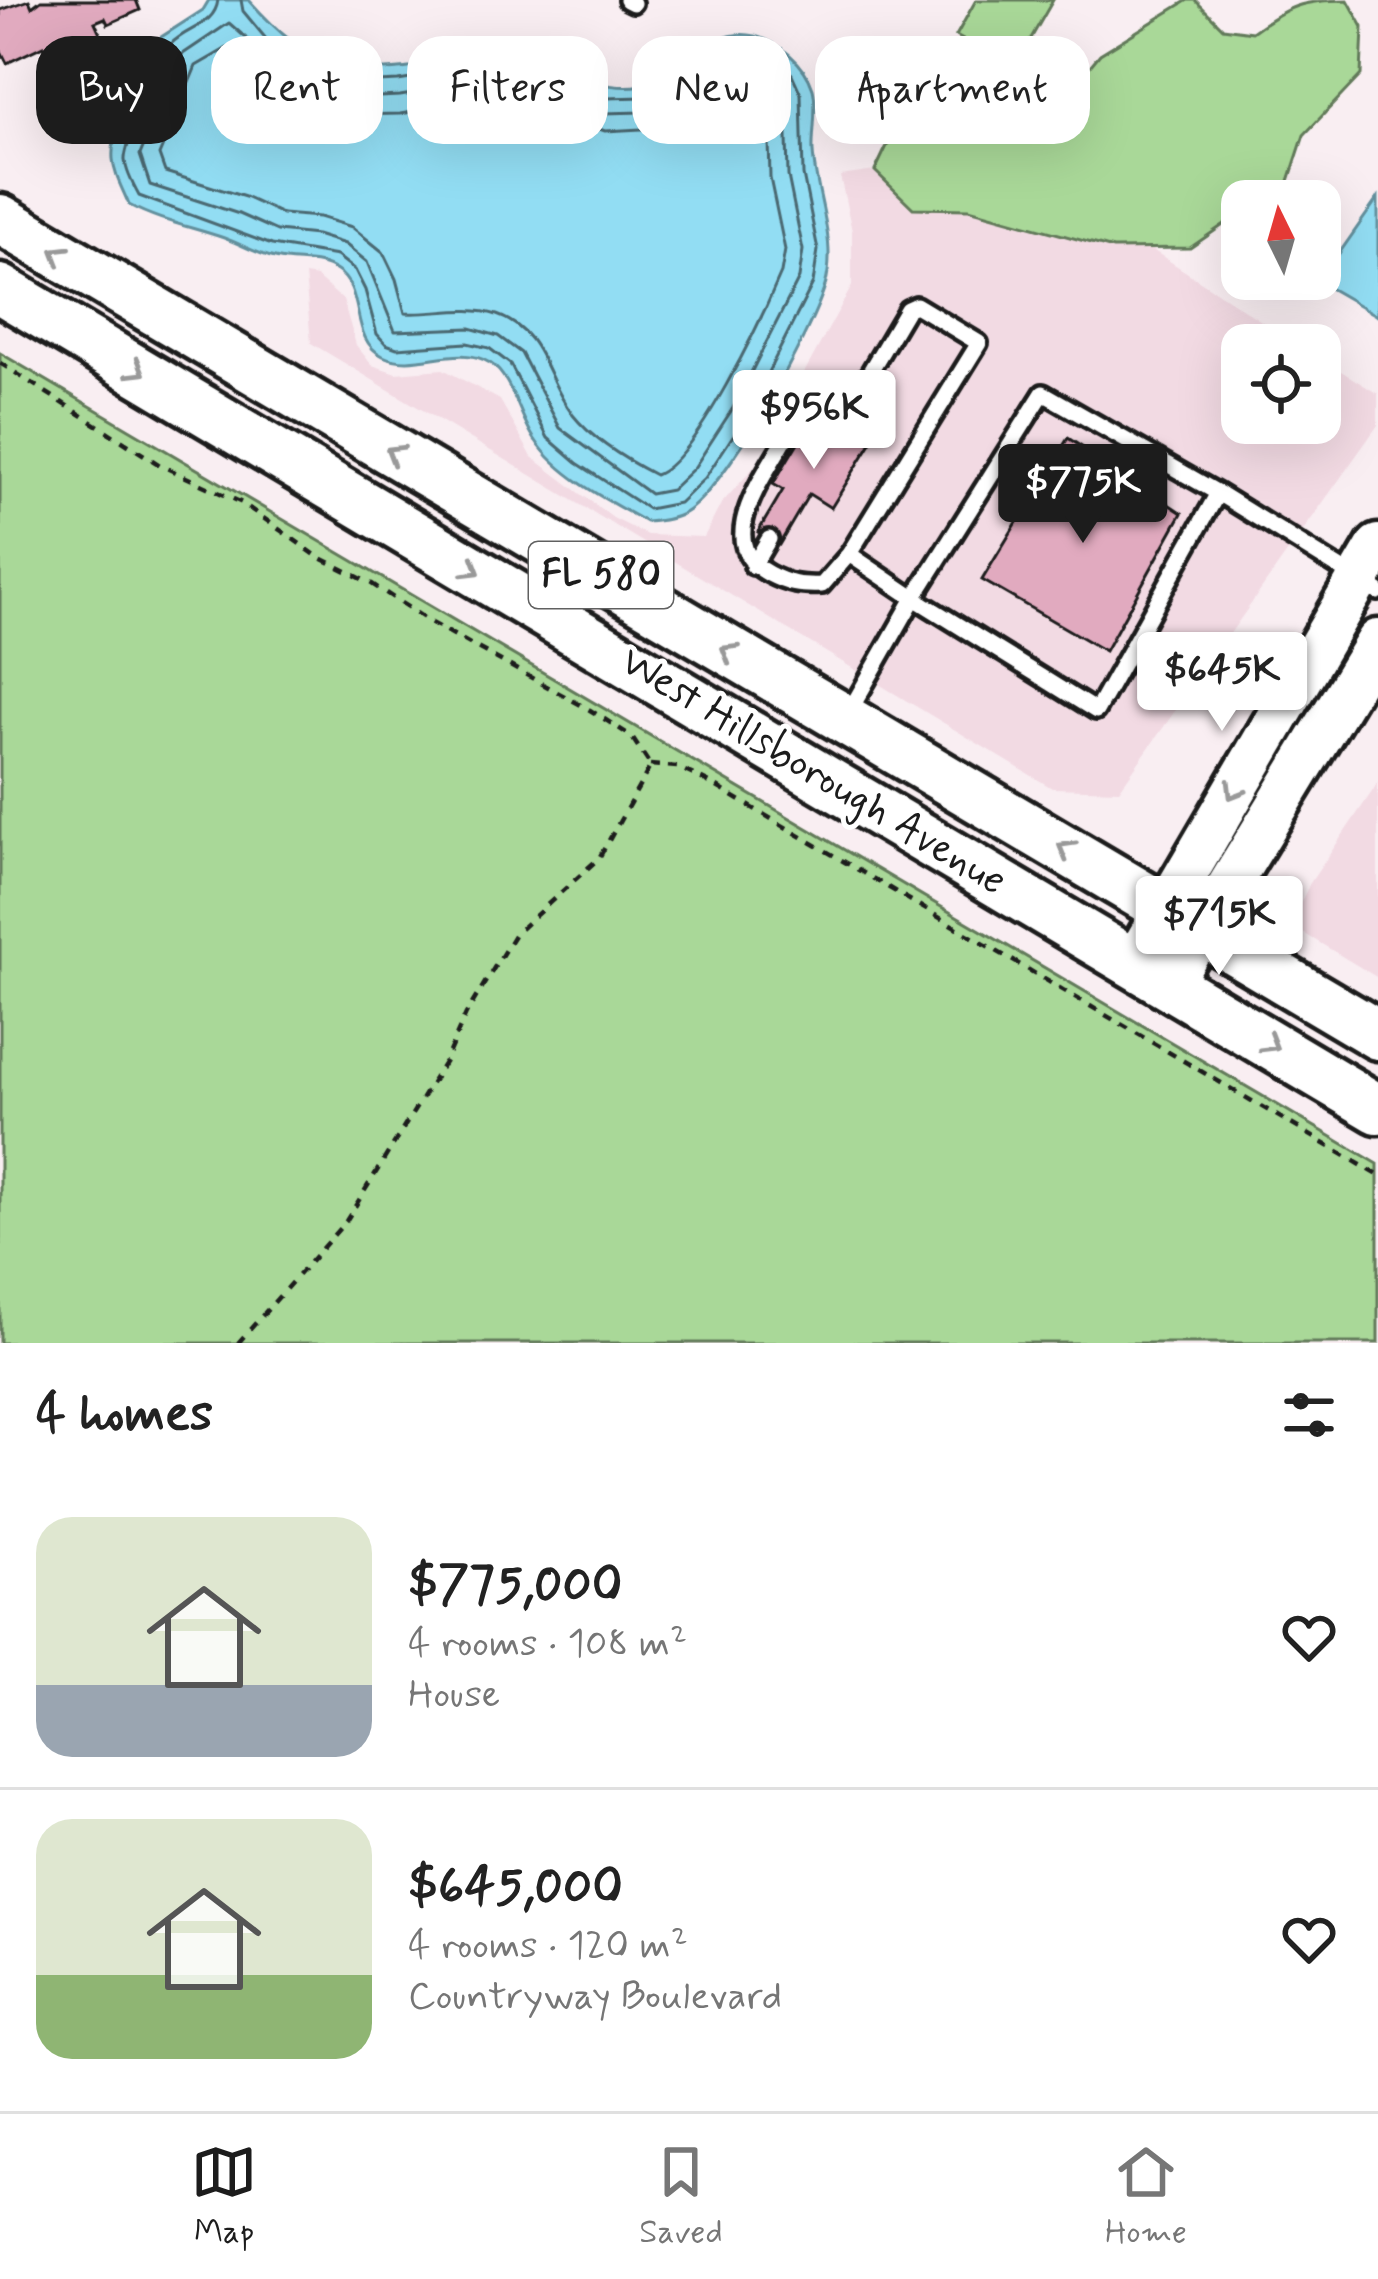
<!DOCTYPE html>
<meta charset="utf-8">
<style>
body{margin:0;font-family:Mynerve,sans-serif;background:#f2f2f2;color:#222;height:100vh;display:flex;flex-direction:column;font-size:45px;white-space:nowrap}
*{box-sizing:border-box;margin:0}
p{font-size:39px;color:#767676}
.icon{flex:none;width:66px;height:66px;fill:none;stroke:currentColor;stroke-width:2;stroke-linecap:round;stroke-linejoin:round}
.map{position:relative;height:1343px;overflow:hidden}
.details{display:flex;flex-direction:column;background:#fff;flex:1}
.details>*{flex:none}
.hud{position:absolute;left:36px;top:36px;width:1308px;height:108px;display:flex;gap:24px}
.needle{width:78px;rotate:355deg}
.fabs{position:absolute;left:1221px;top:180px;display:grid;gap:24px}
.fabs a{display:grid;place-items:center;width:120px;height:120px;border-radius:24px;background:#fff;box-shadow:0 12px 48px #0002;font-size:60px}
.price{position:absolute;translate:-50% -102px;padding:0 27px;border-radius:12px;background:#fff;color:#222;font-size:39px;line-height:78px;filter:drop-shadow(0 3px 6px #0008)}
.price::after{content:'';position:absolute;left:50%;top:72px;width:36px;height:27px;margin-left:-18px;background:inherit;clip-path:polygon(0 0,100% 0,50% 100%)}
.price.selected{background:#1c1c1c;color:#fff}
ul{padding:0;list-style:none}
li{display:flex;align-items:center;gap:36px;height:300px;padding:0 36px}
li+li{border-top:3px solid #e0e0e0}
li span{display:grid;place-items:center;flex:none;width:336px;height:240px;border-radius:36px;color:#555}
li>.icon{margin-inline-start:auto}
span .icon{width:144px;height:144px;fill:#fffc;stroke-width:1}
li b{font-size:51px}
h2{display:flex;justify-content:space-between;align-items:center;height:144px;padding:0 36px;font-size:51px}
.pill{padding:0 42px;border-radius:36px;background:#fff;box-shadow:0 12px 48px #0002;font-size:42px;line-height:108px}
.pill.selected{background:#1c1c1c;color:#fff}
.menu{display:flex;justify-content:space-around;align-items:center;height:168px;border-top:3px solid #e0e0e0;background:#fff;font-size:33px;color:#767676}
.menu a{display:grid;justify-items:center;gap:6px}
.menu .selected{color:#1c1c1c}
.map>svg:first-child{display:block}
</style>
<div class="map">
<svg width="1378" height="1343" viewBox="0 0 1378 1343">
<rect width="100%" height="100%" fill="#f9eef2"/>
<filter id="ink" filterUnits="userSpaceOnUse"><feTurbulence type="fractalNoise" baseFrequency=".00833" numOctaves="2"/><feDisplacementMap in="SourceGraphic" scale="24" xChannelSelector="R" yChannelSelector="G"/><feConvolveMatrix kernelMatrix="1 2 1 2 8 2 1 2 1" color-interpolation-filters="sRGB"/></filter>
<g filter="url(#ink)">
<!-- built -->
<path fill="#f2dae3" d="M 875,171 L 913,208 L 969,209 L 1113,249 L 1151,249 L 1298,345 L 1242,345 L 1242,423 L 1320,423 L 1320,358 L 1378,394 L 1378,425 L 1119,790 L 1052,788 L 311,343 L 305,275 L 316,277 L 343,300 L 356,345 L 372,365 L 396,373 L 443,369 L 500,400 L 532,457 L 613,518 L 647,535 L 704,537 L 721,504 L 776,443 L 783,411 L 852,286 L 852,231 L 840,176 Z
M 1378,783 L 1378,978 L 1290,925 L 1310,883 Z"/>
<!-- green -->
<path fill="#a9d898" stroke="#627a5a" stroke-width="3" d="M 976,0 L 1053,0 L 1014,68 L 956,36 Z
M 1188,0 L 1195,0 L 1223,28 L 1252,32 C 1288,6 1302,0 1348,0 L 1363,27 L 1361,75 L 1304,135 L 1288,184 L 1260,201 L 1242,201 L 1242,212 L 1190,248 L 1113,249 L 969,209 L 913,208 L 875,171 L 909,100 L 974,114 L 1057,106 L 1100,54 Z
M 0,353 L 1378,1164 L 1378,1343 L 0,1343 Z"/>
<!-- water -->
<path fill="#92ddf3" stroke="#63909d" stroke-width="3" d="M 209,0 L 249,0 C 311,70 349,80 441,63 C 464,58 490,48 513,51 C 528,52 541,62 555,68 C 582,79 613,91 642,85 C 684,78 708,25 755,36 C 780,43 805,63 813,89 C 818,108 812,132 813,152 C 816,197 838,242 825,286 C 809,337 730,479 689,510 C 677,519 661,521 646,522 C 610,502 559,476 536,441 C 520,419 512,377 490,363 C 457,342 416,372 383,356 C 349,340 366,289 337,271 C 318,258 296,264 275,258 C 257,254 241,244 224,238 C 192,227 159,221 129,205 C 123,190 114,175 113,159 C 110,119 147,80 155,41 L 203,10 Z
M 1378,198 L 1378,316 L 1319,282 Z"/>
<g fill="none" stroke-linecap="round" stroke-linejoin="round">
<!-- shore -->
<path stroke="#4b6972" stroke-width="3" d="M 218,0 C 215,26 187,27 171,44 C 162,52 124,147 125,160 C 126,172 133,185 139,196 L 272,245 L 337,256 L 355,270 L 365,290 L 377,334 L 386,344 L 397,348 L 467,343 L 489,348 L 510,364 L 548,438 L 577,463 L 648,509 L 679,503 L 705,478 L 746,416 L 813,283 L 818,250 L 803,175 L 801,94 L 792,74 L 765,52 L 747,47 L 713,55 L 679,84 L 645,97 L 606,98 L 512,63 L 398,81 L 358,83 L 295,61 L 267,40 L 243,11 L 241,0
M 229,23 L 288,75 L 357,98 L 400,96 L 510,78 L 602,113 L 644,112 L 686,97 L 720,69 L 736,63 L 758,66 L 779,82 L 786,97 L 788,176 L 803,250 L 799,278 L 733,408 L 694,468 L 671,490 L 650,494 L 560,428 L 521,353 L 498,336 L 470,328 L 395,331 L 367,262 L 345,244 L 316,235 L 277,231 L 239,214 L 150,185 L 140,155 L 180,56 Z
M 227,48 L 279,91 L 350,115 L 400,114 L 509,96 L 605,131 L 660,128 L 696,112 L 729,84 L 743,80 L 759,87 L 768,102 L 770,178 L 785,250 L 781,273 C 763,316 695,461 655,475 C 628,461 592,439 573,415 C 545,380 545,332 497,315 C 466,305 436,315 405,313 L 396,279 L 383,252 L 352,227 L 319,217 L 282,214 L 245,197 L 165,172 L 159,155 L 196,66 Z"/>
</g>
<!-- building -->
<path fill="#e1aabf" stroke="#1c1c1c" stroke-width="3" d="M 29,0 L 32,7 L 41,0 L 136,0 L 140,10 L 108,24 L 105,18 L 95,22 L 110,55 L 91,64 L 94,70 L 80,77 L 77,70 L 58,79 L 43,46 L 7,63 L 0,49 L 0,10 Z
M 817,411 L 871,443 L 831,508 L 809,494 L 779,545 L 758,532 L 783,490 L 773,484 Z
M 1068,438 L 1182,513 L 1105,651 L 982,580 Z"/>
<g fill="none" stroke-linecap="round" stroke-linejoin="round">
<!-- lane casing -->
<g stroke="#1c1c1c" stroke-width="24">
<path id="lane" d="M 627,0 L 633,3
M 839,424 L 907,309 L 916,305 L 979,343 L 849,554 L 914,598 L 1043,393 L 1218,493
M 849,554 L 822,585 C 800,586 788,584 769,574 C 717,547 755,490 776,454 C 789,434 799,407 818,393 C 832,382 846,382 862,383
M 753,566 L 769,539
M 849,712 L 914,598 L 1096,711 L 1218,493 L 1378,592"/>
</g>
<!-- secondary casing -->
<g stroke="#1c1c1c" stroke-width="51">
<path id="secondary" d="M 1134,963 L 1378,546
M 1169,984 L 1378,641"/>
</g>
<!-- primary casing -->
<g stroke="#1c1c1c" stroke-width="57">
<path id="primary" d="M 0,219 L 1378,1035
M 0,289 L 1378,1109"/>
</g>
<!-- path -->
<path stroke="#1c1c1c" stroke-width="4.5" stroke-dasharray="9 9" stroke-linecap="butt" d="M 0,363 L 160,465 L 242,503 L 317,556 L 372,584 L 430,622 L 590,710 L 631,736 L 650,765
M 650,765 L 677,767 L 712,784 L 1378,1175
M 238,1343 L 346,1221 L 445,1061 L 466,1014 L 514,935 L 599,858 L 650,767"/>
<!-- lane -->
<use href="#lane" stroke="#fff" stroke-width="15"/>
<!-- secondary -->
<use href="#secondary" stroke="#fff" stroke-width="42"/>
<!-- primary -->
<use href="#primary" stroke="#fff" stroke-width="48"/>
</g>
<!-- one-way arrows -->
<defs><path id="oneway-chevron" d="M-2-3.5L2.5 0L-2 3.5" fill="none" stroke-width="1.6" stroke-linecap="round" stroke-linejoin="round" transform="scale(3)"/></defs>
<g stroke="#999">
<use href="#oneway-chevron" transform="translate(59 254) rotate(-149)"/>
<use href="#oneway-chevron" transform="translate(137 370) rotate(31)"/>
<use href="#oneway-chevron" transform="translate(394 453) rotate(-149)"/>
<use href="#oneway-chevron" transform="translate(472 569) rotate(31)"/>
<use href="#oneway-chevron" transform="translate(729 652) rotate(-149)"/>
<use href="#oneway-chevron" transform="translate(1234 791) rotate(121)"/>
<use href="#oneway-chevron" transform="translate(1066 849) rotate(-150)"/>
<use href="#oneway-chevron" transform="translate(1270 1044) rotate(31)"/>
</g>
</g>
<g text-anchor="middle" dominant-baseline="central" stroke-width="10" stroke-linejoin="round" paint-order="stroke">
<!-- shield labels -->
<rect fill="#fff" stroke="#606060" stroke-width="3" x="529" y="542" width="144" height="66" rx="9"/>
<g font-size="39" font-weight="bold" fill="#1c1c1c">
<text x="601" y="575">FL 580</text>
</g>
<!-- street labels -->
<g font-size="42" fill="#1c1c1c" stroke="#fff">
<text transform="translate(813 772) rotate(31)">West Hillsborough Avenue</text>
</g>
</g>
</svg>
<div class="fabs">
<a><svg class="needle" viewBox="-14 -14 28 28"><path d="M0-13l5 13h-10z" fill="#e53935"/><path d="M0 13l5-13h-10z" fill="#767676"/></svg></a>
<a><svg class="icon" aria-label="locate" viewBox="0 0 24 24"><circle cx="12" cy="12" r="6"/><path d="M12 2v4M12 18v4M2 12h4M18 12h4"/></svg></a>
</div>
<b class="price" style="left:814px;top:472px">$956K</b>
<b class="price selected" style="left:1083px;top:546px">$775K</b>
<b class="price" style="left:1222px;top:734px">$645K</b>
<b class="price" style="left:1219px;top:978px">$715K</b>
<div class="hud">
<a class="pill selected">Buy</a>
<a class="pill">Rent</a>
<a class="pill">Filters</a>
<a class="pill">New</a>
<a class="pill">Apartment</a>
</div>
</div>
<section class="details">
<h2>4 homes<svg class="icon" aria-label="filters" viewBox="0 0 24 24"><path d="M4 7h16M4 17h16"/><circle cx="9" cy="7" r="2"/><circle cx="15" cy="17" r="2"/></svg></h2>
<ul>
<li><span style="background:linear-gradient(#dfe7d0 70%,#9aa5b1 0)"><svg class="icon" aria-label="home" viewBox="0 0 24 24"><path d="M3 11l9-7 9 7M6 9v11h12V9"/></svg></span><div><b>$775,000</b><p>4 rooms · 108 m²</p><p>House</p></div><svg class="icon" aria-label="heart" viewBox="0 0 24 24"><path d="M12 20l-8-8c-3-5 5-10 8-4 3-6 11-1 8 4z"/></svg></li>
<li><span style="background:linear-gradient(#dfe7d0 65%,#8fb573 0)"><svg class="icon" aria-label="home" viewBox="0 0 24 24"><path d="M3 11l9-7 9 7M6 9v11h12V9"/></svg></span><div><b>$645,000</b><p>4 rooms · 120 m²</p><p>Countryway Boulevard</p></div><svg class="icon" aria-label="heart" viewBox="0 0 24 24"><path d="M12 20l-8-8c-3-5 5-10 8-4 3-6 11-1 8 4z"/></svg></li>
</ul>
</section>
<nav class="menu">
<a class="selected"><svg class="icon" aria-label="map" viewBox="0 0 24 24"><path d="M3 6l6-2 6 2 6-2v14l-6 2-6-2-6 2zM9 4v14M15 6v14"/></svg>Map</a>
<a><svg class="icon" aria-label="saved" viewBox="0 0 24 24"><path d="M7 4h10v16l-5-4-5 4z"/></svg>Saved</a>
<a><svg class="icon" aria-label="home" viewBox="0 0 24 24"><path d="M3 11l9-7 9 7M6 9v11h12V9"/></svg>Home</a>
</nav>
